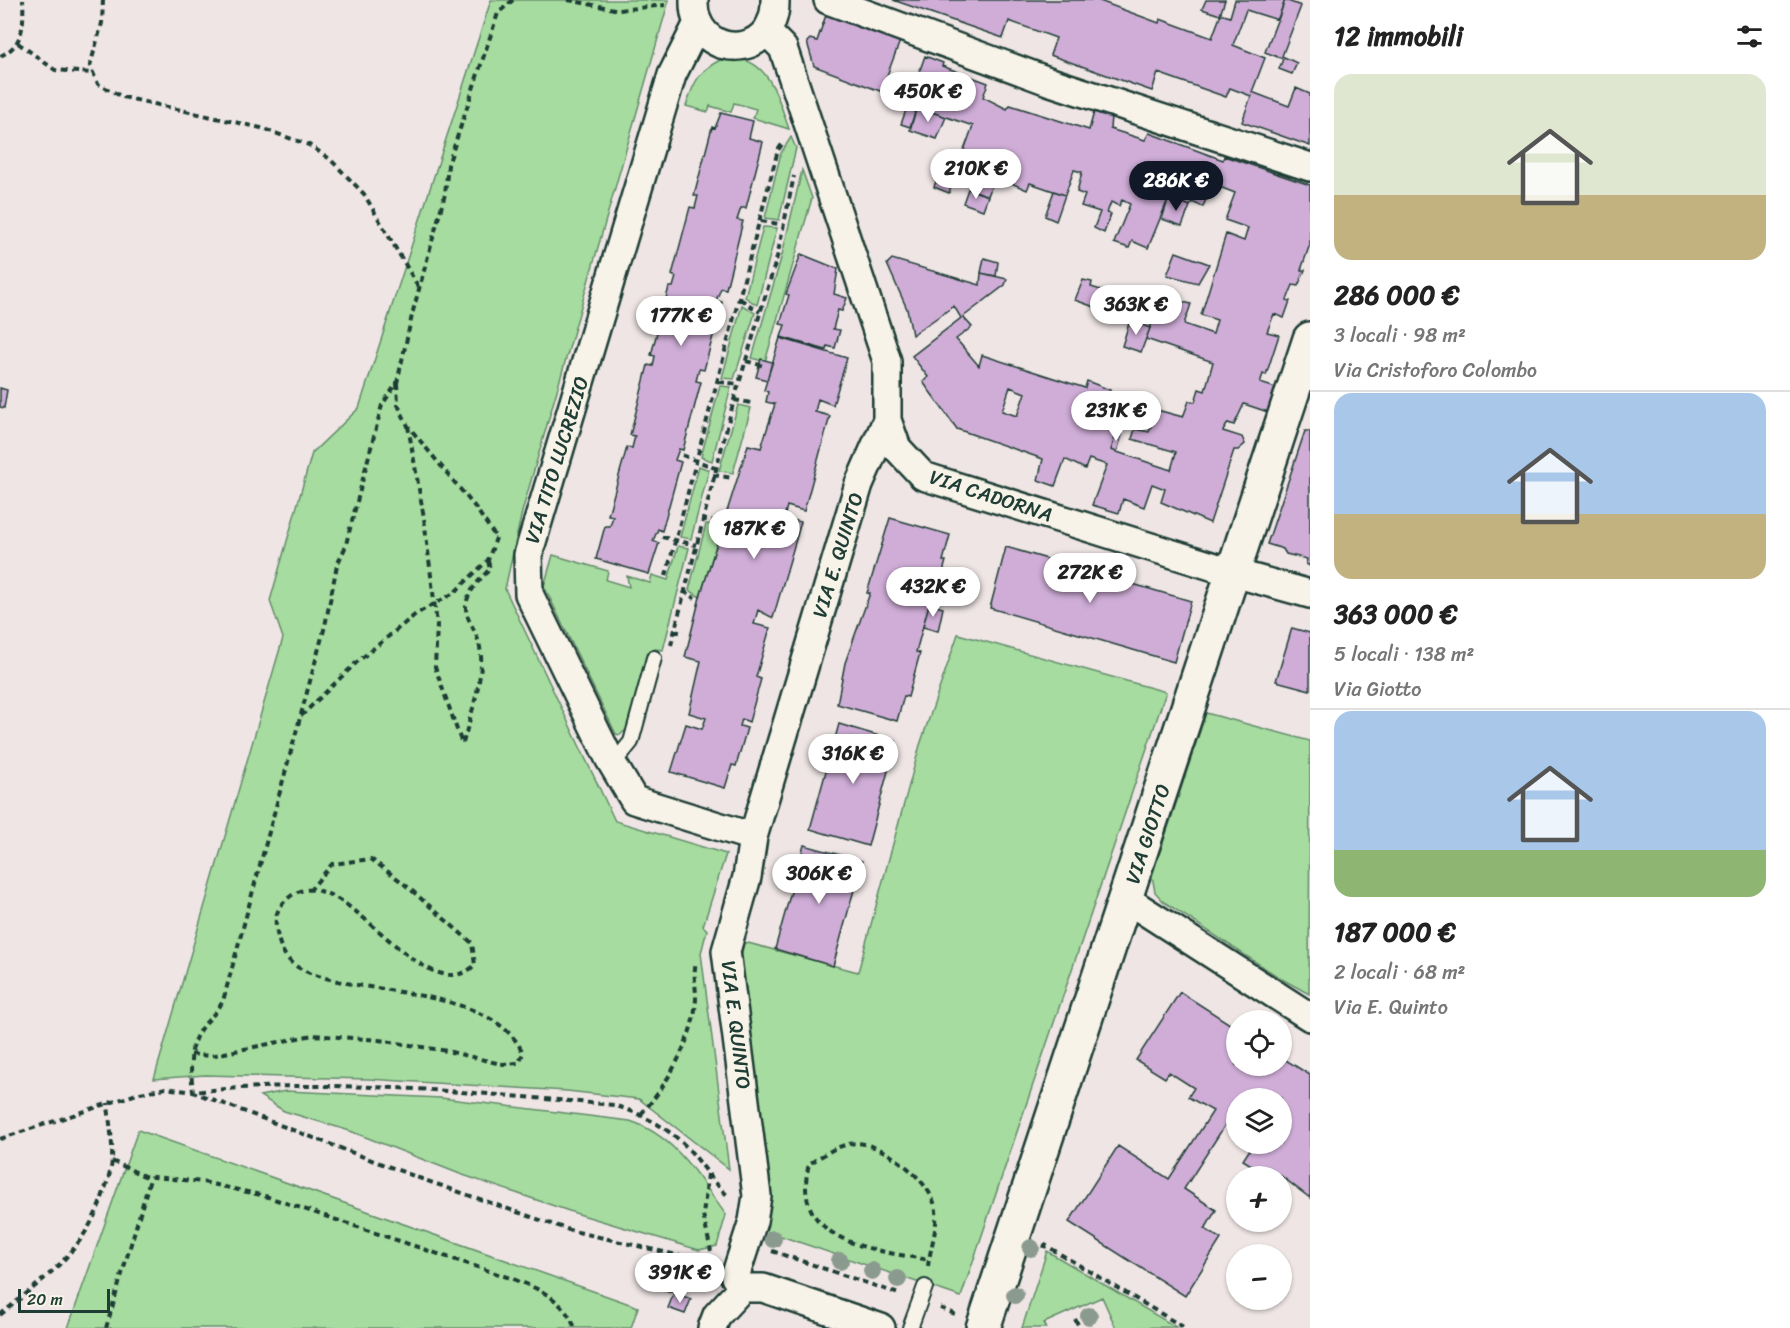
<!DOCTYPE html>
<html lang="it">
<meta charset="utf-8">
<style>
body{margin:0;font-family:Sriracha,sans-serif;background:#f2f2f2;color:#222;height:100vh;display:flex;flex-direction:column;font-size:22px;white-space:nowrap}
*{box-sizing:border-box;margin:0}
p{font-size:20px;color:#767676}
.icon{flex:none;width:33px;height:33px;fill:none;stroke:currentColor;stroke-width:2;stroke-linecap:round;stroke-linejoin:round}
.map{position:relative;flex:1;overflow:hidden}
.panel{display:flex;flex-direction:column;background:#fff;width:480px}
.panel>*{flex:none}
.buttons{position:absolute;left:1226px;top:1010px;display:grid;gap:12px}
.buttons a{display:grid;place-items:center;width:66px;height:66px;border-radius:50%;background:#fff;box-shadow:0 2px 4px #0004;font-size:30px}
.scale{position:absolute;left:18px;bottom:15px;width:92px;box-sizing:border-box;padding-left:6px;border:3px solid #1f3d34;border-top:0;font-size:16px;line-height:21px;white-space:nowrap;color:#1f3d34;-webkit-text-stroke:4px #f7f3e8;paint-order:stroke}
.price{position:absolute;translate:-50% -51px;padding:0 14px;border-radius:21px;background:#fff;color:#222;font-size:20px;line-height:39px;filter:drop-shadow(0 2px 3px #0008)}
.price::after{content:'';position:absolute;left:50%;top:36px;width:18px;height:14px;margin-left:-9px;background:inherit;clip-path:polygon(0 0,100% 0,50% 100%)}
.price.current{background:#111827;color:#fff}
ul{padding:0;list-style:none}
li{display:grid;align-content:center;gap:12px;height:318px;padding:0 24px}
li+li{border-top:2px solid #e0e0e0}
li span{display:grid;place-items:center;height:186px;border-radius:18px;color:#555}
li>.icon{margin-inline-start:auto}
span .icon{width:108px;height:108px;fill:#fffc;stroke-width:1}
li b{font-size:26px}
h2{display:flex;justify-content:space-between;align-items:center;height:72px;padding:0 24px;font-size:26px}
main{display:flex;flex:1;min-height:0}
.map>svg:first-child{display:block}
</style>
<main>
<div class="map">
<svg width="1310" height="1328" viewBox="0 0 1310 1328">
<rect width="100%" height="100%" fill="#efe5e5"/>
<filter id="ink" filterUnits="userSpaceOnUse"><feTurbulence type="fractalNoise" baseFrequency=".0167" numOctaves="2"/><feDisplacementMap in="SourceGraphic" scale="12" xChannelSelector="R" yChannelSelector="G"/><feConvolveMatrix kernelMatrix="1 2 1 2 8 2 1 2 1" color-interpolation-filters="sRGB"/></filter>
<g filter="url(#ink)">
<!-- green -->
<path fill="#a6dc9f" stroke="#628c6a" stroke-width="1.5" d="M 491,0 L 669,0 L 522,512 L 505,589 L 615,821 L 726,854 L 703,926 L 707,930 L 701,953 L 729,1169 L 639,1099 L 567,1091 L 368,1079 L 205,1075 L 154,1079 L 283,638 L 270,601 L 312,453 L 359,408 Z
M 725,58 C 769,55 777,96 789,129 L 753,118 L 756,109 L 734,103 L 731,112 L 710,106 L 708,112 L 686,106 C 694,81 700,68 725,58 Z
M 791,137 L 796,148 L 779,220 L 765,218 L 781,153 Z
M 802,170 L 812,198 L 765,362 L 752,358 L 782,255 Z
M 763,227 L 777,228 L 757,305 L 745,297 Z
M 742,305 L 755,313 L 734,379 L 722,378 Z
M 720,386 L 731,387 L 712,461 L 701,457 Z
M 738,405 L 751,408 L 733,473 L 719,471 Z
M 699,466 L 709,470 L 691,539 L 680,537 Z
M 706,524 L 722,526 L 700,597 L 689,590 Z
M 678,546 L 689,548 L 663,650 L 655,649 L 648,654 L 627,729 L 620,735 L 616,734 L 544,586 L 553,555 L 608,571 L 606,580 L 629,587 L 627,576 L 650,583 L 652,575 L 668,580 Z
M 958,634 L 1166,692 L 961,1297 L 763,1230 L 771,1195 L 741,957 L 744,942 L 858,972 L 920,745 Z
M 1206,713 L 1310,741 L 1309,994 L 1280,978 L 1164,902 L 1155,892 L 1152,876 Z
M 286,1091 L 441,1098 L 630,1121 C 676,1136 699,1178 726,1215 L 717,1246 L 699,1250 L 575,1213 L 460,1174 L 350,1131 L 284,1111 L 260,1096 Z
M 138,1130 L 638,1307 L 631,1328 L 68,1328 Z
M 1047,1251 L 1176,1327 L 1116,1328 L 1102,1297 L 1044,1323 L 1046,1328 L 1022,1328 Z"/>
<!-- building -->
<path fill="#cfadd7" stroke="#1f3d34" stroke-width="1.5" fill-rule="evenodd" d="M 893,0 L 1097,0 L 1159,23 L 1160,19 L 1212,38 L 1221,14 L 1230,17 L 1235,0 L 1285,0 L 1278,20 L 1246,10 L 1233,45 L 1265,58 L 1252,92 L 1289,106 L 1296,88 L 1310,94 L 1310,146 L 1242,122 L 1251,96 L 1230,88 L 1226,97 L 1158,73 L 1152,91 L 1050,55 L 1056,38 L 1009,21 L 1003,38 Z
M 1206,0 L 1225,0 L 1220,15 L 1202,9 Z
M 1285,0 L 1301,6 L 1282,56 L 1297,63 L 1292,74 L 1279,69 L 1283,59 L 1265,52 Z
M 826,15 L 900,41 L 886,78 L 913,89 L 925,56 L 943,63 L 942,66 L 988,83 L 983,97 L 1007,109 L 1010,105 L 1089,130 L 1094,112 L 1111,116 L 1110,129 L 1145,140 L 1149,133 L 1223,160 L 1224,156 L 1310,185 L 1310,244 L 1301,270 L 1305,270 L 1298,286 L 1293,285 L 1287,300 L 1290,301 L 1284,318 L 1274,314 L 1267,332 L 1279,335 L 1266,375 L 1263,374 L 1260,383 L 1276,388 L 1268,412 L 1244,404 L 1234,425 L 1228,423 L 1223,431 L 1242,437 L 1245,444 L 1238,450 L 1234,450 L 1210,523 L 1161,502 L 1165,489 L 1152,484 L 1144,507 L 1123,499 L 1119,513 L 1092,505 L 1107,465 L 1089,459 L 1085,469 L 1065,459 L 1055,486 L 1038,480 L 1043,459 L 957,429 L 923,382 L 928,377 L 912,356 L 961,318 L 954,306 L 912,335 L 907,309 L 887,264 L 892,259 L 980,285 L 981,273 L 1007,279 L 1005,285 L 963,317 L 972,327 L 956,339 L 979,366 L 982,355 L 1085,388 L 1087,381 L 1110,390 L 1099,420 L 1118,427 L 1111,450 L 1171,470 L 1176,452 L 1132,439 L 1135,429 L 1149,432 L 1157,410 L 1183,417 L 1189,401 L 1195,402 L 1199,389 L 1205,391 L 1213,362 L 1146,339 L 1162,296 L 1191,304 L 1184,324 L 1213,334 L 1217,320 L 1201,315 L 1226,234 L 1244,241 L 1248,228 L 1225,220 L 1235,193 L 1212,184 L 1203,207 L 1192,202 L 1190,206 L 1169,197 L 1148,248 L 1132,241 L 1129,248 L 1114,243 L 1130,204 L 1122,200 L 1119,206 L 1111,202 L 1107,213 L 1111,214 L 1104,233 L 1094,228 L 1100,212 L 1081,206 L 1085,195 L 1077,192 L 1082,172 L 1074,170 L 1065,195 L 1030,183 L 1027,190 L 1011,183 L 1013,180 L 996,174 L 988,196 L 973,190 L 981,169 L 960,161 L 973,126 L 917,107 L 910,127 L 901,124 L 909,102 L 814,66 L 807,42 L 810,39 L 817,41 ZM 1010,387 L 1025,393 L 1017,416 L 1002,411 Z
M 917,107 L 946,117 L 937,139 L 910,130 Z
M 721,113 L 753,121 L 749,138 L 763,142 L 746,208 L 741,208 L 737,220 L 743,221 L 726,289 L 721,288 L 716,301 L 722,302 L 704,370 L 699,369 L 696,381 L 701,382 L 683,450 L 679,449 L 675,460 L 681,462 L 662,531 L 658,529 L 653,541 L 659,543 L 649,574 L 596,559 L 605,526 L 610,526 L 613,516 L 608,515 L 627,447 L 632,448 L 635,436 L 630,435 L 648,365 L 653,366 L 655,356 L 651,355 L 669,287 L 673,287 L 676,277 L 672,275 L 690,207 L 695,208 L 698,196 L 694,196 L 712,127 L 715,128 Z
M 945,156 L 960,161 L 949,193 L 934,187 Z
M 968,189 L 988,196 L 983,210 L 963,203 Z
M 1054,191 L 1065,195 L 1056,221 L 1045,216 Z
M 1169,197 L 1190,206 L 1182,226 L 1162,219 Z
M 1176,252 L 1209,264 L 1198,283 L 1167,275 Z
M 801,254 L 838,269 L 834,294 L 847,298 L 842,311 L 838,310 L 833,329 L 840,330 L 835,348 L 827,346 L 826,350 L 781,337 L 785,325 L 780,324 L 789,295 L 786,294 Z
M 984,258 L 998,262 L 996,276 L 981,273 Z
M 1083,280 L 1092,282 L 1091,287 L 1127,298 L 1119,316 L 1075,300 Z
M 1130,320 L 1150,328 L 1141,352 L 1122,346 Z
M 780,338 L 847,358 L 833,405 L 818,399 L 815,412 L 830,416 L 804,511 L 787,506 L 784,518 L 801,522 L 773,618 L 758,610 L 754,624 L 770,628 L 756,677 L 761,679 L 749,722 L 742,719 L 740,726 L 747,728 L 736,766 L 732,765 L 725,788 L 671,772 L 686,724 L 702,729 L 706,718 L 689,713 L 701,661 L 685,657 L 700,597 L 748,445 L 761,448 L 775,404 L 766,402 L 768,392 L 764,390 Z
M 761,359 L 772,362 L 767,380 L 756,377 Z
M 0,388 L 7,390 L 4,408 L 0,407 Z
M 1305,431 L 1310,431 L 1310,566 L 1306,564 L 1307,559 L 1286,554 L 1283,549 L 1267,544 Z
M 1116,433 L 1122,435 L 1117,452 L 1111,450 Z
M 890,518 L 950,535 L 943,561 L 946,561 L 934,605 L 929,604 L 916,652 L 920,653 L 908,697 L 904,696 L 897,721 L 837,704 L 845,663 L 870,593 L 867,593 Z
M 1006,547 L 1191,601 L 1174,662 L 990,608 Z
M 929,604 L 943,608 L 938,631 L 923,627 Z
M 1292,628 L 1310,633 L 1310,690 L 1276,681 Z
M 839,724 L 896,741 L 868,846 L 810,829 Z
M 804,845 L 862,861 L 833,966 L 775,949 Z
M 1180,992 L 1236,1028 L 1236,1065 L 1281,1065 L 1281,1057 L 1310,1075 L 1310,1198 L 1281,1176 L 1272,1172 L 1269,1176 L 1243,1160 L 1254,1143 L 1281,1143 L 1281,1098 L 1236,1098 L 1236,1108 L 1184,1189 L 1216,1210 L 1205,1229 L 1221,1239 L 1185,1296 L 1069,1222 L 1118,1146 L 1169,1179 L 1213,1111 L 1188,1097 L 1194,1088 L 1169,1072 L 1165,1078 L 1136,1060 Z
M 656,1266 L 680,1274 L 674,1293 L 650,1285 Z
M 674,1293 L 691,1299 L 685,1314 L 668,1308 Z"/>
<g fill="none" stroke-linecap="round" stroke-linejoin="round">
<!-- lane casing -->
<g stroke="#1f3d34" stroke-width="18">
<path id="lane" d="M 609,758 L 622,753 L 631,742 L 654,658
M 910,1328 L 925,1287"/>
</g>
<!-- street casing -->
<g stroke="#1f3d34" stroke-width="32">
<path id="street" d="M 694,0 C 692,61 777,62 775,0
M 828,0 L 1051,82 L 1310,167
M 697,25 L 672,75 L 528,555 L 529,594 L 609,758 L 634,800 L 753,837
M 767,32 L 783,48 L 887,361 L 887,420 L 897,448 L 923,476 L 1234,573 L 1310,594
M 1126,899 L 1310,1017
M 742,1288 L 735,1277 L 753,1221 L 757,1196 L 726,951 L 747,877 L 753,837 L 859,484 L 887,420
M 742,1288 L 763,1288 L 881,1328
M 712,1328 L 717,1315 L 742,1288"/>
</g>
<!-- secondary casing -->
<g stroke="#1f3d34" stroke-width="38">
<path id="secondary" d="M 983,1328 L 1310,339"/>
</g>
<!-- path -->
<path stroke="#1f3d34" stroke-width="4" stroke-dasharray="6 4.5" stroke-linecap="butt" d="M 103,0 L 102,23 L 90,66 L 98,84 L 123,97 L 261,128 L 309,145 L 330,159 L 364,194 L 419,288
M 513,0 L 498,13 L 448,165 L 445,194 L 413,311 L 397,383 L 382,405 L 345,548 L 337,565 L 325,626 L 223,1001 C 217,1012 210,1018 202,1027 C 187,1046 191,1071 193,1092 C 332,1077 475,1093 614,1105 C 642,1114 672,1129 692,1153 C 704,1167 714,1183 728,1196
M 568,0 L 619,10 L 665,5
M 18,43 L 55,70 L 91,73
M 0,56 C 24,46 24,23 23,0
M 761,221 L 784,225
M 740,299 L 760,312
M 746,361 L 764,366
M 719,382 L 738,384
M 397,383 L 398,405 L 408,426 L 475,507 L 497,539
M 734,400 L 751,403
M 408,426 L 424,518 L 437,625 L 435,667 L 462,744
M 682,455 L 715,468
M 713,475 L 733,478
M 701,519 L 719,522
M 662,537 L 696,545
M 666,576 L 778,150 L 783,143
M 683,591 L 695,598
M 674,631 L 684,633
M 671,645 L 734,400 L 777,257 L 794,176
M 301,716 L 357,662 L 416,614 L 454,593 L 488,560 L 496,538
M 463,743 C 470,718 479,692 481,665 C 484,616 440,618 490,569 L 488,561
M 191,1054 L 210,1056 L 313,1035 L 379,1040 L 447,1051 L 501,1064 L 519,1063 L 523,1053 C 502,1007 434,998 389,990 C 365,986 306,979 290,961 C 282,953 279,943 277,933 C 275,924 275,915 280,907 C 334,834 418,1019 475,965 L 472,943 L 402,882 L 371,859 L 332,864 L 311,889
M 641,1114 C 666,1087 695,1037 696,998 C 696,985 693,975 696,962
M 0,1139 L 140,1093 L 166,1088 L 193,1092 L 419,1178 L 569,1230 L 711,1263
M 112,1161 L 144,1176 L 203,1182 L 265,1196 L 513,1279 C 540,1289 563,1299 575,1328
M 708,1174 L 703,1215 L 711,1251
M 1044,1248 L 1045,1245 L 1185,1328
M 772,1251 L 899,1294
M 928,1266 C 930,1249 938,1227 936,1211 C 933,1183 890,1149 864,1144 C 844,1140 825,1154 809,1164 C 789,1242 873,1250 929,1260
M 940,1308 L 955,1314
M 0,1315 C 47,1276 86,1251 105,1189 C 108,1180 112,1168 112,1158 C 113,1140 109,1121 108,1103
M 1075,1319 L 1080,1328
M 106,1328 L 151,1176"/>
<!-- lane -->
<use href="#lane" stroke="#f7f3e8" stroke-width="14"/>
<!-- street -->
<use href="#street" stroke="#f7f3e8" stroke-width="27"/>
<!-- secondary -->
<use href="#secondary" stroke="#f7f3e8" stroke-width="33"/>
</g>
<!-- trees -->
<g fill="#8b9a8f">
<circle cx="773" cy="1239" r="9"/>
<circle cx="1031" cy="1248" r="9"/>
<circle cx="840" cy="1261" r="9"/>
<circle cx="872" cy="1271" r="9"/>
<circle cx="898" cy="1279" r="9"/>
<circle cx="1015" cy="1295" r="9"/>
<circle cx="1089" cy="1316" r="9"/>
</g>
</g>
<g text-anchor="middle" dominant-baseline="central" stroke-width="6" stroke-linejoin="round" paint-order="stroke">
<!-- street labels -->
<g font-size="20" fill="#1f3d34" stroke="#f7f3e8">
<text transform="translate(557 460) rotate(-73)">VIA TITO LUCREZIO</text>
<text transform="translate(991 496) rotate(18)">VIA CADORNA</text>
<text transform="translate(838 555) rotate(-73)">VIA E. QUINTO</text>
<text transform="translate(1148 834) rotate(-72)">VIA GIOTTO</text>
<text transform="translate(736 1025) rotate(83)">VIA E. QUINTO</text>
</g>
</g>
</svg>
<div class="buttons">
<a><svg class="icon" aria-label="locate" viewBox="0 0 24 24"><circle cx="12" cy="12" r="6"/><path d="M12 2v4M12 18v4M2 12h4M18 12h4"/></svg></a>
<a><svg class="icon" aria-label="layers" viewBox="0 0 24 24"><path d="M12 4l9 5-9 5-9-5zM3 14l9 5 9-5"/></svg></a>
<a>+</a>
<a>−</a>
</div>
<div class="scale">20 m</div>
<b class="price" style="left:928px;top:123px">450K €</b>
<b class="price" style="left:976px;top:200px">210K €</b>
<b class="price current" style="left:1176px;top:212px">286K €</b>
<b class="price" style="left:1136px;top:336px">363K €</b>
<b class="price" style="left:681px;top:347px">177K €</b>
<b class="price" style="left:1116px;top:442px">231K €</b>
<b class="price" style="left:754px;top:560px">187K €</b>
<b class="price" style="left:1090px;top:604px">272K €</b>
<b class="price" style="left:933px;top:618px">432K €</b>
<b class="price" style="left:853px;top:785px">316K €</b>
<b class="price" style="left:819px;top:905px">306K €</b>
<b class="price" style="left:680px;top:1304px">391K €</b>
</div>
<section class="panel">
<h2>12 immobili<svg class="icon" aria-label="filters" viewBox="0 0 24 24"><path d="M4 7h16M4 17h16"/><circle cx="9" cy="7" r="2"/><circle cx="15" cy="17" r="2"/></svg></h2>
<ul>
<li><span style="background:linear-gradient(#dfe7d0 65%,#c2b280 0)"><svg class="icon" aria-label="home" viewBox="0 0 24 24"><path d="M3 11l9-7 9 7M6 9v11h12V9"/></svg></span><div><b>286 000 €</b><p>3 locali · 98 m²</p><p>Via Cristoforo Colombo</p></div></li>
<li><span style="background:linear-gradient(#a9c7e8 65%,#c2b280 0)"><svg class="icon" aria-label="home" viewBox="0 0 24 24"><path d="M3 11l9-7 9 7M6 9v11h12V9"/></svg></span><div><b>363 000 €</b><p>5 locali · 138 m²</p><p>Via Giotto</p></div></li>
<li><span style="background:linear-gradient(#a9c7e8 75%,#8fb573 0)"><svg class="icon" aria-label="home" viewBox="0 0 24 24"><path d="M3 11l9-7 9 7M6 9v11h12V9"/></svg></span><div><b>187 000 €</b><p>2 locali · 68 m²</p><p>Via E. Quinto</p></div></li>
</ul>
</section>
</main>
